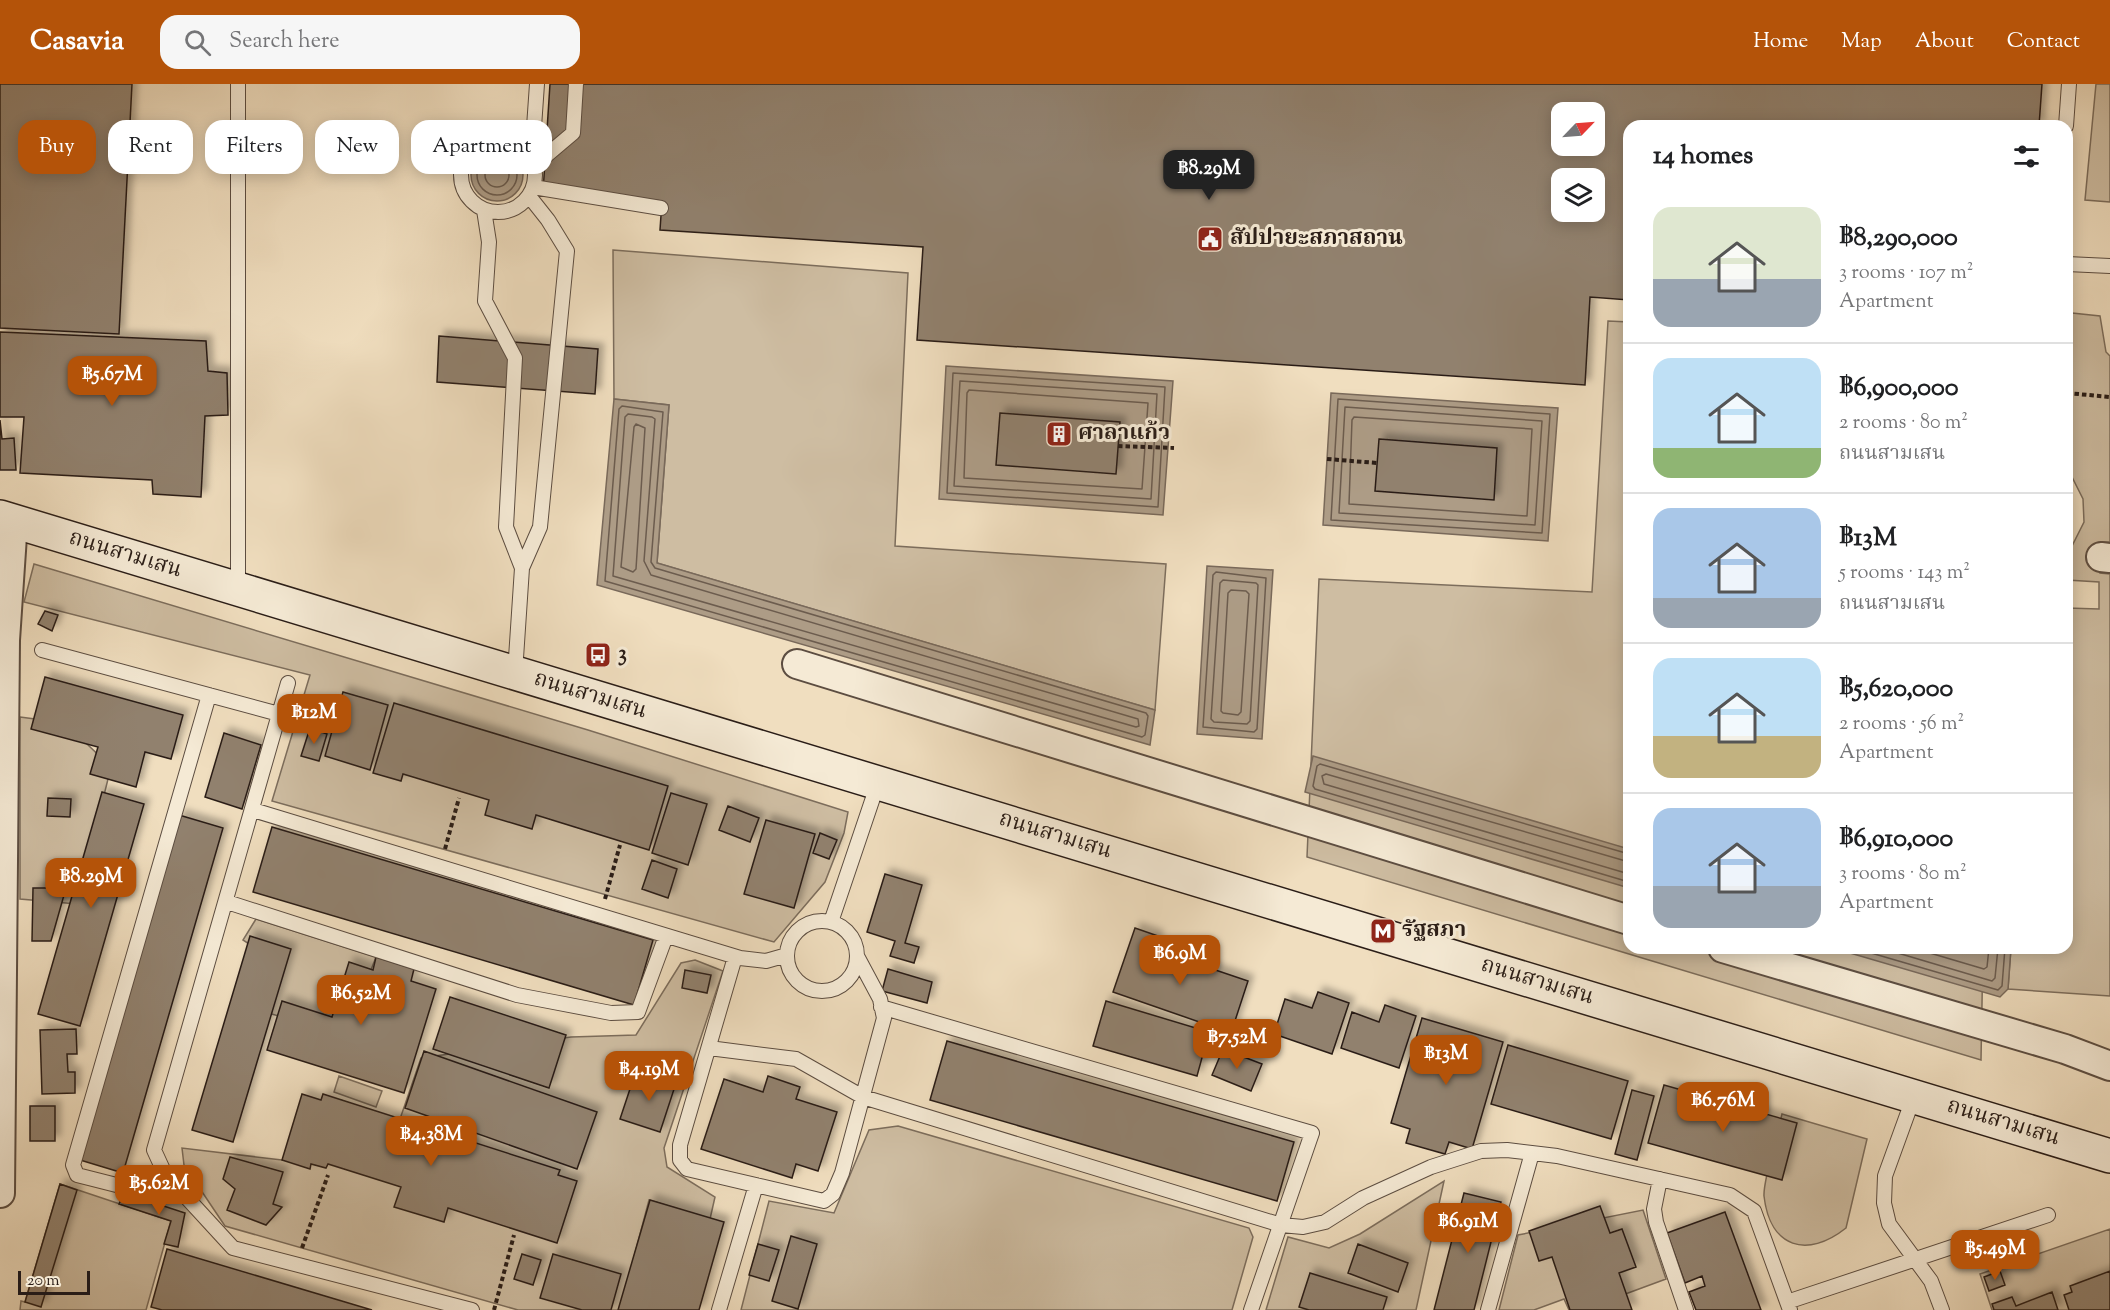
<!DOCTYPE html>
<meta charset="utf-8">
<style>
body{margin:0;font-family:"Sorts Mill Goudy","Noto Serif Thai",serif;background:#f6f6f6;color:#202124;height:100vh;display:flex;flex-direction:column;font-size:22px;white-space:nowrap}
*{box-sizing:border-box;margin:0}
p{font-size:20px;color:#757577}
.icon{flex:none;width:33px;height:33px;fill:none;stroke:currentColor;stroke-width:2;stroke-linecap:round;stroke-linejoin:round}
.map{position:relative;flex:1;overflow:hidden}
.side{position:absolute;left:1623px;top:36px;width:450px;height:834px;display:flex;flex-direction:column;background:#fff;border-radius:18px;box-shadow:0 3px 15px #0003}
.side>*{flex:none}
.guide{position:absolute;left:18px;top:36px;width:570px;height:54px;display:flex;gap:12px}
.needle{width:39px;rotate:65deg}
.fabs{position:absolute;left:1551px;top:18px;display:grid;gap:12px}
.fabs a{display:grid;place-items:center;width:54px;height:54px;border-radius:12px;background:#fff;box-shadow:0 3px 15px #0003;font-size:30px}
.scale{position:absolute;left:18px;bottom:15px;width:72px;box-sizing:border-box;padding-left:6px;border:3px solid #2a1d17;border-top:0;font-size:16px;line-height:21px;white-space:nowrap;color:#2a1d17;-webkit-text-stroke:4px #f5ead5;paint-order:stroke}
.price{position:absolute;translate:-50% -51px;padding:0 14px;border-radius:12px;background:#b45309;color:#fff;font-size:20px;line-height:39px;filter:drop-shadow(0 2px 3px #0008)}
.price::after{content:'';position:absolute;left:50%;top:36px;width:18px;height:14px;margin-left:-9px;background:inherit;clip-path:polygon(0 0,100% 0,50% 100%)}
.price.active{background:#222;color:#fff}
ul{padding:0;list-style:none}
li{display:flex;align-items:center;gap:18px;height:150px;padding:0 30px}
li+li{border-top:2px solid #e0e0e0}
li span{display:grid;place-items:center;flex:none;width:168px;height:120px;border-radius:18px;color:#555}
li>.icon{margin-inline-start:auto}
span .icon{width:72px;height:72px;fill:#fffc;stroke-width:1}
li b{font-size:26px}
h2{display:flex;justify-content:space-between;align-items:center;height:72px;padding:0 30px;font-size:26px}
.tag{padding:0 21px;border-radius:18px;background:#fff;box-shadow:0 3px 15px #0003;font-size:21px;line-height:54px}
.tag.active{background:#b45309;color:#fff}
header{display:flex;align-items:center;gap:36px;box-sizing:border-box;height:84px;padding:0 30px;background:#b45309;color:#fff}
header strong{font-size:28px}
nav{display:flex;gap:33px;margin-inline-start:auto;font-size:21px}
.search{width:420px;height:54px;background:#f6f6f6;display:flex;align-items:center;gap:15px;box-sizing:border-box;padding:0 21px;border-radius:18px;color:#757577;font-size:22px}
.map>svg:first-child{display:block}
</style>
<header>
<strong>Casavia</strong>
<div class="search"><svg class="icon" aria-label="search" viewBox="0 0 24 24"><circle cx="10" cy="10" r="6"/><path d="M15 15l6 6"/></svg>Search here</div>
<nav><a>Home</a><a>Map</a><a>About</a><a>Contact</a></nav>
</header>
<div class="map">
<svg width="2110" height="1226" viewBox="0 0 2110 1226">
<defs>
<filter id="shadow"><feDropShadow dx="5.5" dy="-5.5" stdDeviation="3" flood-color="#0004"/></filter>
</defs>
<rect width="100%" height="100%" fill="#f0debf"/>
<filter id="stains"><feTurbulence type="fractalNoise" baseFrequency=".00333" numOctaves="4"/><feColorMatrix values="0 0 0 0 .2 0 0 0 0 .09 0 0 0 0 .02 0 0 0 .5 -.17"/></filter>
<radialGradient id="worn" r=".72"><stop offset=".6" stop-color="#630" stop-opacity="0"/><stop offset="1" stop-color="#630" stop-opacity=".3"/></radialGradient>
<!-- green -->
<path fill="#cebda2" stroke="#7c6d5c" stroke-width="1.5" d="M 2096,0 L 2110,0 L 2110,118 L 2085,116 Z
M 613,166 L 908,189 L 895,462 L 1166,480 L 1155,626 L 657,479 L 669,321 L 614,315 Z
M 2072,229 L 2100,232 L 2106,268 L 2110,272 L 2110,458 L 2104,458 L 2100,489 L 2110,490 L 2110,912 L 2008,905 L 2011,864 L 2067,864 L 2067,524 L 2099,525 L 2099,498 L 2067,496 L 2067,472 L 2084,438 L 2083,415 L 2067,383 L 2067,232 Z
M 1608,237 L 1629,238 L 1629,864 L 1983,864 L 1981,976 L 1307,773 L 1319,495 L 1592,508 Z
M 34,480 L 588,646 L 848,728 L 844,749 L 825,798 L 774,858 L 272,717 L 310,591 L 24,518 Z
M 20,633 L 65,639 L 111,683 L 77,820 L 20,815 Z
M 256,835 L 376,873 L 346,950 L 264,928 L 281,881 L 243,856 Z
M 695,876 L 723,887 L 664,1064 L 667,1083 L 715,1113 L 710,1135 L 649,1116 L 624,1211 L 649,1226 L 518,1226 L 225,1142 L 184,1081 L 182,1064 L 282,1076 L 400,1035 L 421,974 L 571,953 L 636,951 L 681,879 Z
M 339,992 L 382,1007 L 376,1023 L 334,1008 Z
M 1782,1030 L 1867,1055 L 1846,1144 C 1807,1175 1770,1164 1764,1112 C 1763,1096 1778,1049 1782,1030 Z
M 898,1042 L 1249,1144 L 1253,1153 L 1232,1226 L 741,1226 L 769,1117 L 834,1129 L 869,1046 Z
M 1444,1097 L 1416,1226 L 1266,1226 L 1288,1153 L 1329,1164 L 1360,1150 Z
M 60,1100 L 171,1137 L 146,1226 L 20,1226 L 21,1217 L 25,1218 Z
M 1643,1126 L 1666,1195 L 1620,1212 L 1625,1226 L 1569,1226 L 1564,1215 L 1534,1226 L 1499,1226 L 1518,1151 Z
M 2110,1145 L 2110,1226 L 1992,1226 L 1980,1190 Z"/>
<!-- water -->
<path fill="#ad9c86" stroke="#79695a" stroke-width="1.5" d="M471 91a26 26 0 1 1 52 0a26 26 0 1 1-52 0Z
M 946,282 L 1173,297 L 1163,431 L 939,415 Z
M 1331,309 L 1558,324 L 1548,457 L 1323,441 Z
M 614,315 L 669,321 L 657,479 L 1155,626 L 1150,661 L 597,501 Z
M 1207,482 L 1273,486 L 1262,655 L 1197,650 Z
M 1313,672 L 1629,765 L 1629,804 L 1305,708 Z
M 1833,864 L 2011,864 L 2008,905 L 2000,913 Z"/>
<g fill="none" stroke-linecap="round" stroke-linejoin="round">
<!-- shore -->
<path stroke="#6c5c4e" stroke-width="1.5" d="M477 91a20 20 0 1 1 40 0a20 20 0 1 1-40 0Z
M485 91a12 12 0 1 1 24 0a12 12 0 1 1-24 0Z
M 953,289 L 1165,303 L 1158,423 L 947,409 Z
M 960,297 L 1157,310 L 1151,415 L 954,402 Z
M 969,306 L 1148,319 L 1142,405 L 964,394 L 967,309 Z
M 1338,315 L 1550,330 L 1542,449 L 1331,436 Z
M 622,322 L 663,328 L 651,478 L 655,484 L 1146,629 L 1148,632 L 1145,651 L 1142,653 L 605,497 L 619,325 Z
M 1345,323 L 1542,337 L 1535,441 L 1339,429 Z
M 628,330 L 652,333 L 655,335 L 644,477 L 651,491 L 1138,635 L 1139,642 L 1136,643 L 613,492 L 625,333 Z
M 1354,333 L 1532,345 L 1527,432 L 1349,420 L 1352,336 Z
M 636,340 L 645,344 L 636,485 L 633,488 L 621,483 L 634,343 Z
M 1216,488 L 1266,494 L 1257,645 L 1254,648 L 1203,643 L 1213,491 Z
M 1223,496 L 1256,499 L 1258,501 L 1250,637 L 1247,640 L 1214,638 L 1211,635 L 1220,499 Z
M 1231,506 L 1246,507 L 1249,510 L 1241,628 L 1238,631 L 1223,629 L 1221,627 L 1228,509 Z
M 1629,770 L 1320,680 L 1317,682 L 1313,702 L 1315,705 L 1629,798
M 1629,778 L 1326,690 L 1322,692 L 1324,700 L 1629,790
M 1854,864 L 1998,906 L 2002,902 L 2005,864
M 1881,864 L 1992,897 L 1995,894 L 1998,864
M 1913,864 L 1984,885 L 1987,883 L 1989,864"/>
</g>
<!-- building -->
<path fill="#91816e" stroke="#2a1d17" stroke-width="1.5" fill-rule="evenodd" filter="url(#shadow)" d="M 0,0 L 132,0 L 119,250 L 0,244 Z
M 550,0 L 2042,0 L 2039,42 L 1629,42 L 1629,216 L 1590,213 L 1585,301 L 917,256 L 923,163 L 660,146 L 662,117 L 543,108 ZM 1562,28 L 1594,28 L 1594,62 L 1562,62 ZM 1562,94 L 1594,94 L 1594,128 L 1562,128 Z
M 0,248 L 206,257 L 208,287 L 227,289 L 228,331 L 205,332 L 201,413 L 153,410 L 152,396 L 20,389 L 24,333 L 0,333 Z
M 439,252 L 598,265 L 595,310 L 437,298 Z
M 1000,329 L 1120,338 L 1116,390 L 996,381 Z
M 0,336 L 2,355 L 14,354 L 16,386 L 0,386 Z
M 1379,355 L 1497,364 L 1494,416 L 1375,407 Z
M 45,527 L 58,531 L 52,547 L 38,540 Z
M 45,593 L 183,631 L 171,675 L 145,668 L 136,703 L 90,690 L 98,663 L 31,645 Z
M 343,608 L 388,621 L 370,686 L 325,672 Z
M 394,619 L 668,702 L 649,766 L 536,731 L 532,745 L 485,731 L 489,716 L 403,690 L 401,697 L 373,689 Z
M 310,644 L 327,650 L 319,677 L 301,672 Z
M 224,649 L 261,661 L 242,725 L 205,713 Z
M 102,708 L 144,720 L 80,942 L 38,930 Z
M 671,709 L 707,720 L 688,781 L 652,769 Z
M 48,714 L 71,715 L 70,733 L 47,732 Z
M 728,722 L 759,734 L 750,758 L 719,746 Z
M 179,731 L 223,744 L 123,1089 L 80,1076 Z
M 766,736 L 815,750 L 794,824 L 744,810 Z
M 272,743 L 653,856 L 634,921 L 253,808 Z
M 820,749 L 837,756 L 829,775 L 813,769 Z
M 652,776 L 677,785 L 668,814 L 642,805 Z
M 885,790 L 922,801 L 905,859 L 919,863 L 914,879 L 890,872 L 895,857 L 867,848 Z
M 33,804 L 66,804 L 51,857 L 32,857 Z
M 1135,844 L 1158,852 L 1150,876 L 1170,883 L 1174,872 L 1248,897 L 1231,949 L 1113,908 Z
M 250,852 L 291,865 L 233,1058 L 192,1046 Z
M 376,873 L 414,885 L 411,897 L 436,905 L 404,1009 L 267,966 L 282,917 L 332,933 L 349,878 L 373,886 Z
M 888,885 L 932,898 L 927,919 L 882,907 Z
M 685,886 L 711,891 L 707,909 L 682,904 Z
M 1318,908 L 1349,919 L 1332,970 L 1274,950 L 1285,915 L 1312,924 Z
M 450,913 L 566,951 L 549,1004 L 433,965 Z
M 1106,917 L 1209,948 L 1197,992 L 1093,962 Z
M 1385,921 L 1416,932 L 1399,984 L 1341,964 L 1352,928 L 1379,938 Z
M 1422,934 L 1503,958 L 1472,1065 L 1449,1058 L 1445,1070 L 1406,1059 L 1410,1045 L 1391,1039 Z
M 76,945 L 77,970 L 67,970 L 68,988 L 75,988 L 75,1009 L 42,1010 L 40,946 Z
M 947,957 L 1294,1058 L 1277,1117 L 930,1016 Z
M 1508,961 L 1628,997 L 1611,1055 L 1491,1020 Z
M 1223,965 L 1262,980 L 1251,1007 L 1212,991 Z
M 424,967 L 597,1028 L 577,1085 L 405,1024 Z
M 651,987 L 677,996 L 660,1048 L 620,1035 L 633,996 L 647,1000 Z
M 768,992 L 800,1003 L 796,1015 L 837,1028 L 818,1087 L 796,1080 L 792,1094 L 701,1065 L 724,995 L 763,1008 Z
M 1664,1001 L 1797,1039 L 1782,1096 L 1648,1059 Z
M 1632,1006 L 1654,1012 L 1637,1076 L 1615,1070 Z
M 302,1010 L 321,1016 L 323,1010 L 560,1086 L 558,1091 L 577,1097 L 557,1159 L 448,1124 L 444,1138 L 394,1123 L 401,1103 L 328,1080 L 326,1084 L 311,1080 L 310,1085 L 282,1076 Z
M 30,1022 L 55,1022 L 55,1057 L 30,1057 Z
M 230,1073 L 283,1088 L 273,1120 L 282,1123 L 266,1141 L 227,1126 L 235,1105 L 223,1095 Z
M 60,1100 L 77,1106 L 41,1223 L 25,1218 Z
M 124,1109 L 185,1129 L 178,1163 L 164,1160 L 171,1137 L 119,1120 Z
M 1464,1109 L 1501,1118 L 1474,1226 L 1434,1226 Z
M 650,1116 L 724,1138 L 699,1226 L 618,1226 Z
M 1600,1122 L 1610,1149 L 1622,1145 L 1636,1183 L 1619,1189 L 1632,1226 L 1570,1226 L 1552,1173 L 1539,1177 L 1529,1147 Z
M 1725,1128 L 1761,1226 L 1696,1226 L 1689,1208 L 1705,1202 L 1702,1192 L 1685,1199 L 1667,1149 Z
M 791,1152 L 817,1160 L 798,1225 L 772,1217 Z
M 758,1160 L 779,1166 L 769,1197 L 749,1191 Z
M 1358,1160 L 1408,1179 L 1398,1208 L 1348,1189 Z
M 167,1165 L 372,1226 L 162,1226 L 151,1223 Z
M 522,1170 L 541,1176 L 533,1201 L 514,1195 Z
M 553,1170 L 621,1190 L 611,1226 L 582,1226 L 540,1214 Z
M 2000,1187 L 2005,1201 L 1989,1207 L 1984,1193 Z
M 2110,1187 L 2110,1226 L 2069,1226 L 2064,1211 L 2072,1208 L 2070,1202 Z
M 1310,1189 L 1387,1213 L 1383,1226 L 1309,1226 L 1299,1223 Z
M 2052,1208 L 2058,1226 L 1994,1226 L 1992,1220 L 2012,1213 L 2016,1222 Z"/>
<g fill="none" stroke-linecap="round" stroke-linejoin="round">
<!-- lane casing -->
<g stroke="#5c4d41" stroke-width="16">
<path id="lane" d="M 238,0 L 238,505
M 2066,42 L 2069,0
M461 91a37 37 0 1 1 74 0a37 37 0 1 1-74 0Z
M 523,65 L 534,43 L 537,0
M 534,82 L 573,49 L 576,0
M 533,103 L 661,124
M 484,126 L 489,158 L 485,217 L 515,274 L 506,443 L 522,484
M 2067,180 L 2110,182
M 42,566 L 279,630
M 515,589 L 522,484 L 540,443 L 567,167 L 548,136 L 529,112
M 288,599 L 154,1066 L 165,1090 L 233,1164 L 472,1226
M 253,726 L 740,874 L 766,877 L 787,871
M 227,818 L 517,911 L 611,929 L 638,928 L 666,852
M787 872a35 35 0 1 1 70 0a35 35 0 1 1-70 0Z
M 831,838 L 878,699
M 735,873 L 680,1061 L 680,1076 L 687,1085 L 824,1117 L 833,1110 L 842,1089 L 884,934 L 880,915 L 857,872
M 881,923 L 1312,1049 L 1251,1226
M 709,964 L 796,975 L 863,1013 L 1281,1141 L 1303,1143 L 1325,1138 L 1363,1114 L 1431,1083 L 1481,1067 L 1507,1066 L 1557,1072 L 1730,1111 L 1754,1127 L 1790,1226
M 1914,1012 L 1885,1092 L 1884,1119 L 1889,1140 L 1931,1197 L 1942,1226
M 1660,1095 L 1654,1125 L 1656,1138 L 1686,1226
M 172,1097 L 144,1108 L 77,1091 L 73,1081 L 209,611
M 1787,1218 L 2048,1131
M 719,1226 L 756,1101
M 1488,1226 L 1532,1069"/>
</g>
<!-- street casing -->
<g stroke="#5c4d41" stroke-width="32">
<path id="street" d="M 2101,473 L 2110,474
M 797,580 L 1629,836
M 1723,864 L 2065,965 L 2110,982
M 0,1109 L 5,556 L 13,437"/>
</g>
<!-- secondary casing -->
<g stroke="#2a1d17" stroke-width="36">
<path id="secondary" d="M 0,433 L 2110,1072"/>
</g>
<!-- path -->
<path stroke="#2a1d17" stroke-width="4" stroke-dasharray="4.5 3" stroke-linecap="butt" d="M 2067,309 L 2110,313
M 1118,362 L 1174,364
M 1327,375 L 1377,379
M 445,765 L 459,714
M 605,815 L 620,761
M 302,1164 L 328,1091
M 494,1226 L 514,1151"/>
<!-- lane -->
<use href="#lane" stroke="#f5ead5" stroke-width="14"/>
<!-- street -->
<use href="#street" stroke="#f5ead5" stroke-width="28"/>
<!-- secondary -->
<use href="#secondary" stroke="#f5ead5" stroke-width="33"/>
</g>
<!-- icons -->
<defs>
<g id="civic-square" transform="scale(1.35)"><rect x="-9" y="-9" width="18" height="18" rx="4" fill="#8f2418" stroke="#f5ead5"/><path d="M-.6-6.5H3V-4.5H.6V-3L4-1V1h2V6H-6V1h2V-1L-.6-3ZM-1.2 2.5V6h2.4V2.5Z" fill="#fff"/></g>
<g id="building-square" transform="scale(1.35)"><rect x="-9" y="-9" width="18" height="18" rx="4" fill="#8f2418" stroke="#f5ead5"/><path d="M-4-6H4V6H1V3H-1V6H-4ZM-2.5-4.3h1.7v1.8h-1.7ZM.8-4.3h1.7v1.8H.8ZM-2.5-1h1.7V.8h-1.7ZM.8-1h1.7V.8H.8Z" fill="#fff"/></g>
<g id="bus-square" transform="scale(1.35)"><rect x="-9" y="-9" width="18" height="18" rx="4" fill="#8f2418" stroke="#f5ead5"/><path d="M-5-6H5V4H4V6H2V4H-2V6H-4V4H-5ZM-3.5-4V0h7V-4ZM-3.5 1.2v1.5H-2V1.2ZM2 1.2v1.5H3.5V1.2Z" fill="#fff"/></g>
<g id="metro-square" transform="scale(1.35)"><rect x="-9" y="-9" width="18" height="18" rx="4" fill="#8f2418" stroke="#f5ead5"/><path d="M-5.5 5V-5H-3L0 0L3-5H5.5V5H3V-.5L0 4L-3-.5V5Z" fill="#fff"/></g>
</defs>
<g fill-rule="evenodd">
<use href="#civic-square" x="1210" y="155"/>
<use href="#building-square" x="1059" y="350"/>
<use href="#bus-square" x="598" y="571"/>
<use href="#metro-square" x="1383" y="847"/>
</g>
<g text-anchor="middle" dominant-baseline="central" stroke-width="6" stroke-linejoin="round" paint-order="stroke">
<!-- poi labels -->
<g font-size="22" font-weight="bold" fill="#2a1d17" stroke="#f5ead5" text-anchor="start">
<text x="1230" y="155">สัปปายะสภาสถาน</text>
<text x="1078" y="350">ศาลาแก้ว</text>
<text x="618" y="571">3</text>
<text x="1402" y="847">รัฐสภา</text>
</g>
<!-- street labels -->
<g font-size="22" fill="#2a1d17" stroke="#f5ead5">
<text transform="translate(125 471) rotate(17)">ถนนสามเสน</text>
<text transform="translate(590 612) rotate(17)">ถนนสามเสน</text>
<text transform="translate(1055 752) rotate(17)">ถนนสามเสน</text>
<text transform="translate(1537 898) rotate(17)">ถนนสามเสน</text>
<text transform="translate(2003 1039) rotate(17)">ถนนสามเสน</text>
</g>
</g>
<rect width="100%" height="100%" filter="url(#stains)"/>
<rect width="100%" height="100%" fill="url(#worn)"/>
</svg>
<div class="fabs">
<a><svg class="needle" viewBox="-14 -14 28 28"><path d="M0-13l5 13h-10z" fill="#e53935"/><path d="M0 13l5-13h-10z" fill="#757577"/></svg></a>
<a><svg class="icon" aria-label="layers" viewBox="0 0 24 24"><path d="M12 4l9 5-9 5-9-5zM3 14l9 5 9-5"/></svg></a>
</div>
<div class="scale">20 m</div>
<b class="price active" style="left:1209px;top:117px">฿8.29M</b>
<b class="price" style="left:112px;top:323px">฿5.67M</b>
<b class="price" style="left:314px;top:661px">฿12M</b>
<b class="price" style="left:91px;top:825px">฿8.29M</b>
<b class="price" style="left:1180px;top:902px">฿6.9M</b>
<b class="price" style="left:361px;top:942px">฿6.52M</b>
<b class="price" style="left:1237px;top:986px">฿7.52M</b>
<b class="price" style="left:1446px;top:1002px">฿13M</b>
<b class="price" style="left:649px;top:1018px">฿4.19M</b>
<b class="price" style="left:1723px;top:1049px">฿6.76M</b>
<b class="price" style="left:431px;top:1083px">฿4.38M</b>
<b class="price" style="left:159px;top:1132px">฿5.62M</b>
<b class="price" style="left:1468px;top:1170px">฿6.91M</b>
<b class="price" style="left:1995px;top:1197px">฿5.49M</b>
<div class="guide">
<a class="tag active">Buy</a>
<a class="tag">Rent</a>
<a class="tag">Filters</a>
<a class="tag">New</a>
<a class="tag">Apartment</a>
</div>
<section class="side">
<h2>14 homes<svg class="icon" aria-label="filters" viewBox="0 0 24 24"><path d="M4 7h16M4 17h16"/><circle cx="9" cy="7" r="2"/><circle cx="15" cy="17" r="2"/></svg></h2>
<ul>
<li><span style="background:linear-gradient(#dfe7d0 60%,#9aa5b1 0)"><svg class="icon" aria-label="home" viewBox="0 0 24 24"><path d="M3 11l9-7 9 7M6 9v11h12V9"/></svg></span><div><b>฿8,290,000</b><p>3 rooms · 107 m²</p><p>Apartment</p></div></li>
<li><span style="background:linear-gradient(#bfe0f5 75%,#8fb573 0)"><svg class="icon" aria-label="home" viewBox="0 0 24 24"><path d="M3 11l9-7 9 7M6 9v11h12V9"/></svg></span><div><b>฿6,900,000</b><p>2 rooms · 80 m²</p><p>ถนนสามเสน</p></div></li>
<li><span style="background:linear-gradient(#a9c7e8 75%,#9aa5b1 0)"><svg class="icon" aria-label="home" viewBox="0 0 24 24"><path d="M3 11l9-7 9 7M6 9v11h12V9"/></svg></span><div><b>฿13M</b><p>5 rooms · 143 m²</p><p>ถนนสามเสน</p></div></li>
<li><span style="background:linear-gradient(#bfe0f5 65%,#c2b280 0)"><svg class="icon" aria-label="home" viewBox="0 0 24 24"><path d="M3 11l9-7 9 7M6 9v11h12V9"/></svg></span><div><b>฿5,620,000</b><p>2 rooms · 56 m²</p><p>Apartment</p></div></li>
<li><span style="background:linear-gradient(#a9c7e8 65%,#9aa5b1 0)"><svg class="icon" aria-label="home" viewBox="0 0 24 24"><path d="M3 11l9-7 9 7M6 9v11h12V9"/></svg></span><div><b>฿6,910,000</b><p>3 rooms · 80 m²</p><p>Apartment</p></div></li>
</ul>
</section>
</div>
